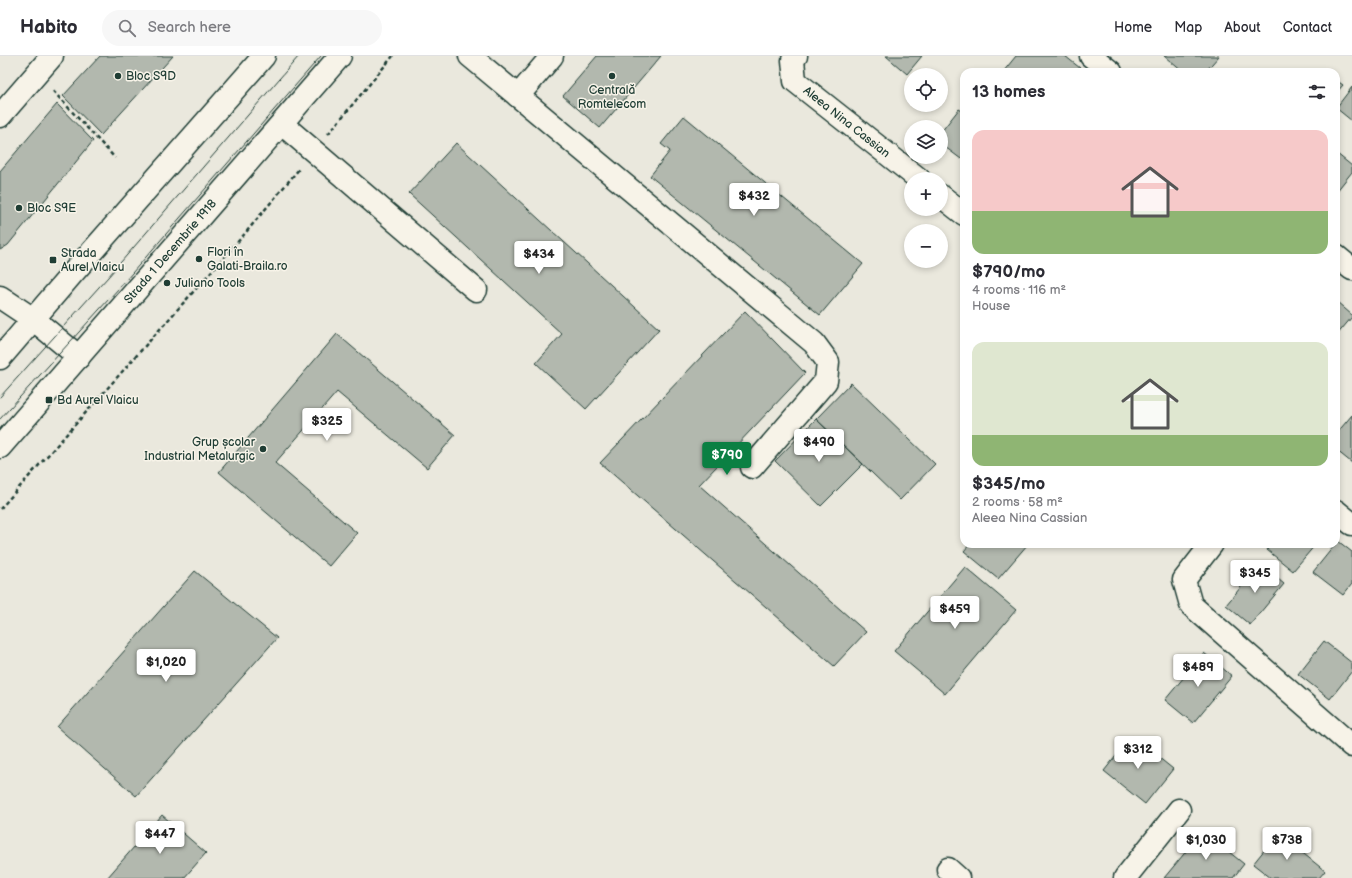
<!DOCTYPE html>
<meta charset="utf-8">
<style>
body{margin:0;font-family:"Balsamiq Sans",sans-serif;background:#f7f7f7;color:#2b2b33;height:100vh;display:flex;flex-direction:column;font-size:15px;white-space:nowrap}
*{box-sizing:border-box;margin:0}
p{font-size:13px;color:#7c7c81}
.icon{flex:none;width:22px;height:22px;fill:none;stroke:currentColor;stroke-width:2;stroke-linecap:round;stroke-linejoin:round}
.map{position:relative;flex:1;overflow:hidden}
.sheet{position:absolute;left:960px;top:12px;width:380px;height:480px;display:flex;flex-direction:column;background:#fff;border-radius:12px;box-shadow:0 2px 6px #0003}
.sheet>*{flex:none}
.buttons{position:absolute;left:904px;top:12px;display:grid;gap:8px}
.buttons a{display:grid;place-items:center;width:44px;height:44px;border-radius:50%;background:#fff;box-shadow:0 2px 6px #0003;font-size:20px}
.price{position:absolute;translate:-50% -34px;padding:0 9px;border-radius:4px;background:#fff;color:#222;font-size:13px;line-height:26px;filter:drop-shadow(0 1px 2px #0008)}
.price::after{content:'';position:absolute;left:50%;top:24px;width:12px;height:9px;margin-left:-6px;background:inherit;clip-path:polygon(0 0,100% 0,50% 100%)}
.price.active{background:#0b8043;color:#fff}
ul{padding:0;list-style:none}
li{display:grid;align-content:center;gap:8px;height:212px;padding:0 12px}
li span{display:grid;place-items:center;height:124px;border-radius:12px;color:#555}
li>.icon{margin-inline-start:auto}
span .icon{width:72px;height:72px;fill:#fffc;stroke-width:1}
li b{font-size:17px}
h2{display:flex;justify-content:space-between;align-items:center;height:48px;padding:0 12px;font-size:17px}
header{display:flex;align-items:center;gap:24px;box-sizing:border-box;height:56px;padding:0 20px;background:#fff;border-bottom:1px solid #e1e1e2}
header strong{font-size:19px}
nav{display:flex;gap:22px;margin-inline-start:auto;font-size:14px}
.search{width:280px;height:36px;background:#f7f7f7;display:flex;align-items:center;gap:10px;box-sizing:border-box;padding:0 14px;border-radius:22px;color:#7c7c81;font-size:15px}
.map>svg:first-child{display:block}
</style>
<header>
<strong>Habito</strong>
<div class="search"><svg class="icon" aria-label="search" viewBox="0 0 24 24"><circle cx="10" cy="10" r="6"/><path d="M15 15l6 6"/></svg>Search here</div>
<nav><a>Home</a><a>Map</a><a>About</a><a>Contact</a></nav>
</header>
<div class="map">
<svg width="1352" height="822" viewBox="0 0 1352 822">
<rect width="100%" height="100%" fill="#eae8dd"/>
<filter id="ink" filterUnits="userSpaceOnUse"><feTurbulence type="fractalNoise" baseFrequency=".025" numOctaves="2"/><feDisplacementMap in="SourceGraphic" scale="8" xChannelSelector="R" yChannelSelector="G"/><feConvolveMatrix kernelMatrix="1 2 1 2 8 2 1 2 1" color-interpolation-filters="sRGB"/></filter>
<g filter="url(#ink)">
<!-- building -->
<path fill="#b2b8ae" stroke="#1f3d34" d="M 100,0 L 173,0 L 101,79 L 63,40 Z
M 597,0 L 661,0 L 600,72 L 563,40 Z
M 886,0 L 922,0 L 907,18 Z
M 1016,0 L 1065,0 L 1085,16 L 1003,16 Z
M 1164,0 L 1219,0 L 1205,16 L 1183,16 Z
M 1336,24 L 1343,29 L 1336,37 Z
M 1352,31 L 1352,65 L 1336,52 Z
M 57,48 L 93,85 L 8,189 L 0,194 L 0,115 Z
M 959,53 L 964,56 L 964,99 L 961,103 L 941,88 L 941,76 Z
M 684,60 L 863,208 L 820,259 L 650,120 L 670,95 L 661,88 Z
M 456,87 L 659,273 L 586,353 L 536,307 L 562,278 L 409,138 Z
M 1336,97 L 1352,110 L 1352,116 L 1336,136 Z
M 1336,245 L 1352,259 L 1352,261 L 1336,280 Z
M 745,255 L 805,317 L 699,429 L 866,576 L 834,610 L 600,407 Z
M 337,278 L 455,379 L 427,412 L 337,336 L 275,407 L 357,477 L 329,510 L 219,416 Z
M 851,327 L 935,408 L 900,444 L 816,363 Z
M 1352,359 L 1352,407 L 1336,394 L 1336,378 Z
M 816,363 L 863,408 L 821,450 L 775,405 Z
M 1338,485 L 1352,496 L 1352,528 L 1343,539 L 1313,516 Z
M 970,488 L 1028,488 L 998,523 L 964,495 Z
M 1271,488 L 1316,488 L 1293,515 L 1267,494 Z
M 1260,508 L 1284,528 L 1250,569 L 1226,549 Z
M 965,511 L 1016,554 L 945,638 L 894,595 Z
M 195,515 L 277,582 L 136,740 L 57,671 Z
M 1324,585 L 1352,607 L 1352,615 L 1330,643 L 1298,618 Z
M 1204,597 L 1232,620 L 1193,667 L 1165,644 Z
M 1132,680 L 1173,713 L 1145,748 L 1104,715 Z
M 162,759 L 206,797 L 184,822 L 107,822 Z
M 1203,775 L 1244,808 L 1233,822 L 1164,822 Z
M 1278,777 L 1325,815 L 1319,822 L 1271,822 L 1253,808 Z"/>
<g fill="none" stroke-linecap="round" stroke-linejoin="round">
<!-- minor casing -->
<g stroke="#1f3d34" stroke-width="25">
<g id="minor">
<path d="M 470,0 L 814,287 L 828,306 L 826,325 L 752,411"/>
<path id="s1" d="M 796,0 L 793,4 L 795,25 L 919,123"/>
<path d="M 1091,0 L 1111,16"/>
<path d="M 518,40 L 552,0"/>
<path d="M 0,60 L 52,0"/>
<path d="M 282,68 L 476,234"/>
<path d="M 941,140 L 964,158"/>
<path d="M 1336,200 L 1352,213"/>
<path d="M 1336,455 L 1352,468"/>
<path d="M 1212,488 L 1184,524 L 1191,549 L 1352,690"/>
<path d="M 948,813 L 958,822"/>
<path d="M 1125,822 L 1179,754"/>
</g>
</g>
<!-- major casing -->
<g stroke="#1f3d34" stroke-width="25">
<g id="major">
<path d="M 0,241 L 33,263 L 79,301"/>
<path d="M 0,302 L 72,218 L 264,0"/>
<path id="s2" d="M 0,391 L 340,0"/>
</g>
</g>
<!-- path -->
<path stroke="#1f3d34" stroke-width="2.5" stroke-dasharray="4 3" stroke-linecap="butt" d="M 53,35 L 115,102
M 328,78 L 393,0
M 0,453 L 242,181 L 299,113"/>
<!-- minor -->
<use href="#minor" stroke="#f7f3e8" stroke-width="22"/>
<!-- major -->
<use href="#major" stroke="#f7f3e8" stroke-width="22"/>
<!-- tram -->
<path stroke="#1f3d34" stroke-width="1" d="M 0,341 L 108,221 L 299,0
M 0,363 L 119,232 L 321,0"/>
</g>
</g>
<!-- markers -->
<g fill="#1f3d34" stroke="#f7f3e8" stroke-width="1.5">
<circle cx="118" cy="20" r="4"/>
<circle cx="612" cy="20" r="4"/>
<circle cx="19" cy="152" r="4"/>
<circle cx="199" cy="203" r="4"/>
<rect x="49" y="200" width="8" height="8" rx="2"/>
<circle cx="167" cy="227" r="4"/>
<rect x="45" y="340" width="8" height="8" rx="2"/>
<circle cx="263" cy="393" r="4"/>
</g>
<g text-anchor="middle" dominant-baseline="central" stroke-width="3" stroke-linejoin="round" paint-order="stroke">
<!-- poi labels -->
<g font-size="12" fill="#1f3d34" stroke="#f7f3e8" text-anchor="start">
<text x="126" y="20">Bloc S9D</text>
<text x="612" y="34" text-anchor="middle">Centrală<tspan x="612" dy="14">Romtelecom</tspan></text>
<text x="27" y="152">Bloc S9E</text>
<text x="207" y="196">Flori în<tspan x="207" dy="14">Galati-Braila.ro</tspan></text>
<text x="61" y="197">Strada<tspan x="61" dy="14">Aurel Vlaicu</tspan></text>
<text x="175" y="227">Juliano Tools</text>
<text x="57" y="344">Bd Aurel Vlaicu</text>
<text x="255" y="386" text-anchor="end">Grup școlar<tspan x="255" dy="14">Industrial Metalurgic</tspan></text>
</g>
<!-- street labels -->
<g font-size="12" fill="#1f3d34" stroke="#f7f3e8">
<text stroke="none"><textPath href="#s1" startOffset="92">Aleea Nina Cassian</textPath></text>
<text stroke="none"><textPath href="#s2" startOffset="259">Strada 1 Decembrie 1918</textPath></text>
</g>
</g>
</svg>
<div class="buttons">
<a><svg class="icon" aria-label="locate" viewBox="0 0 24 24"><circle cx="12" cy="12" r="6"/><path d="M12 2v4M12 18v4M2 12h4M18 12h4"/></svg></a>
<a><svg class="icon" aria-label="layers" viewBox="0 0 24 24"><path d="M12 4l9 5-9 5-9-5zM3 14l9 5 9-5"/></svg></a>
<a>+</a>
<a>−</a>
</div>
<b class="price" style="left:754px;top:161px">$432</b>
<b class="price" style="left:539px;top:219px">$434</b>
<b class="price" style="left:327px;top:386px">$325</b>
<b class="price" style="left:819px;top:407px">$490</b>
<b class="price active" style="left:727px;top:420px">$790</b>
<b class="price" style="left:1255px;top:538px">$345</b>
<b class="price" style="left:955px;top:574px">$459</b>
<b class="price" style="left:166px;top:627px">$1,020</b>
<b class="price" style="left:1198px;top:632px">$489</b>
<b class="price" style="left:1138px;top:714px">$312</b>
<b class="price" style="left:160px;top:799px">$447</b>
<b class="price" style="left:1206px;top:805px">$1,030</b>
<b class="price" style="left:1287px;top:805px">$738</b>
<section class="sheet">
<h2>13 homes<svg class="icon" aria-label="filters" viewBox="0 0 24 24"><path d="M4 7h16M4 17h16"/><circle cx="9" cy="7" r="2"/><circle cx="15" cy="17" r="2"/></svg></h2>
<ul>
<li><span style="background:linear-gradient(#f6c9c9 65%,#8fb573 0)"><svg class="icon" aria-label="home" viewBox="0 0 24 24"><path d="M3 11l9-7 9 7M6 9v11h12V9"/></svg></span><div><b>$790/mo</b><p>4 rooms · 116 m²</p><p>House</p></div></li>
<li><span style="background:linear-gradient(#dfe7d0 75%,#8fb573 0)"><svg class="icon" aria-label="home" viewBox="0 0 24 24"><path d="M3 11l9-7 9 7M6 9v11h12V9"/></svg></span><div><b>$345/mo</b><p>2 rooms · 58 m²</p><p>Aleea Nina Cassian</p></div></li>
</ul>
</section>
</div>
